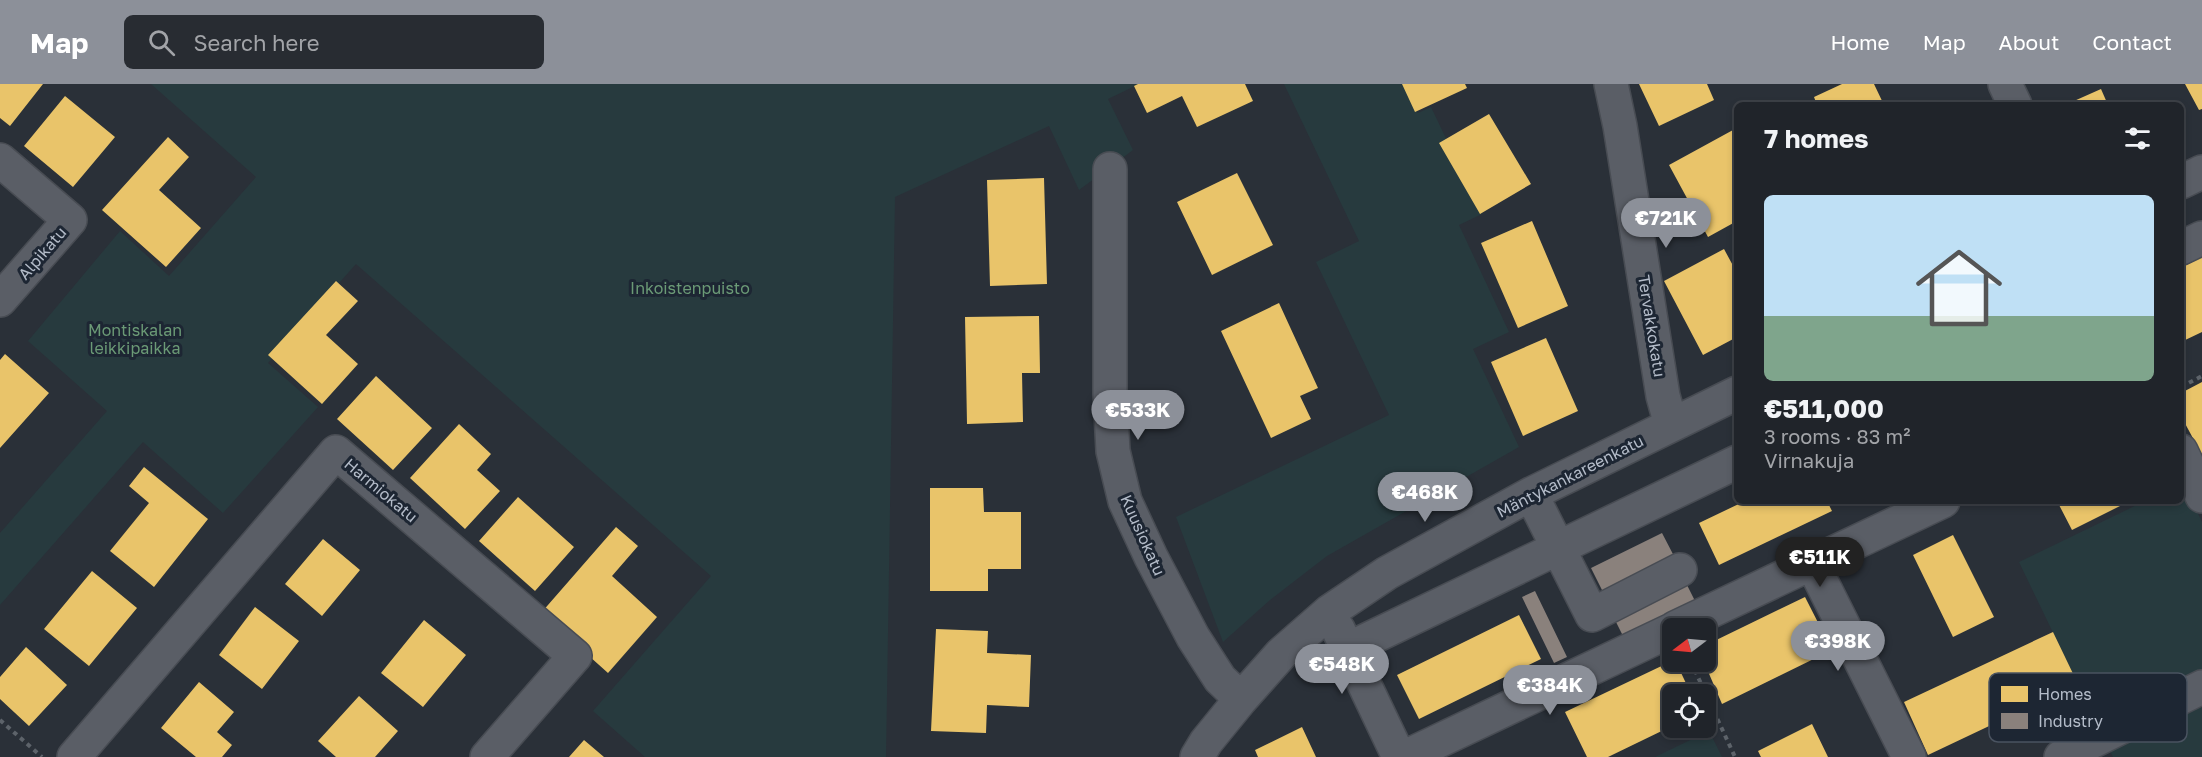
<!DOCTYPE html>
<meta charset="utf-8">
<style>
body{margin:0;font-family:"Golos Text",sans-serif;background:#282c32;color:#f1f3f6;height:100vh;display:flex;flex-direction:column;font-size:22px;white-space:nowrap}
*{box-sizing:border-box;margin:0}
p{font-size:20px;color:#a2a4a8}
.icon{flex:none;width:33px;height:33px;fill:none;stroke:currentColor;stroke-width:2;stroke-linecap:round;stroke-linejoin:round}
.map{position:relative;flex:1;overflow:hidden}
.panel{position:absolute;left:1734px;top:18px;width:450px;height:402px;display:flex;flex-direction:column;background:#20242a;border-radius:9px;box-shadow:0 3px 9px #0003,0 0 0 2px #3d4147}
.panel>*{flex:none}
.needle{width:39px;rotate:254deg}
.tools{position:absolute;left:1662px;top:534px;display:grid;gap:12px}
.tools a{display:grid;place-items:center;width:54px;height:54px;border-radius:9px;background:#20242a;box-shadow:0 3px 9px #0003,0 0 0 2px #3d4147;font-size:30px}
.price{position:absolute;translate:-50% -51px;padding:0 14px;border-radius:21px;background:#8c9099;color:#fff;font-size:20px;line-height:39px;filter:drop-shadow(0 2px 3px #0008)}
.price::after{content:'';position:absolute;left:50%;top:36px;width:18px;height:14px;margin-left:-9px;background:inherit;clip-path:polygon(0 0,100% 0,50% 100%)}
.price.active{background:#222;color:#fff}
ul{padding:0;list-style:none}
li{display:grid;align-content:center;gap:12px;height:318px;padding:0 30px}
li+li{border-top:2px solid #3d4147}
li span{display:grid;place-items:center;height:186px;border-radius:9px;color:#555}
li>.icon{margin-inline-start:auto}
span .icon{width:108px;height:108px;fill:#fffc;stroke-width:1}
li b{font-size:26px}
h2{display:flex;justify-content:space-between;align-items:center;height:72px;padding:0 30px;font-size:26px}
header{display:flex;align-items:center;gap:36px;box-sizing:border-box;height:84px;padding:0 30px;background:#8c9099;color:#fff}
header strong{font-size:28px}
nav{display:flex;gap:33px;margin-inline-start:auto;font-size:21px}
.search{width:420px;height:54px;background:#282c32;display:flex;align-items:center;gap:15px;box-sizing:border-box;padding:0 21px;border-radius:9px;color:#a2a4a8;font-size:22px}
.map>svg:first-child{display:block}
</style>
<header>
<strong>Map</strong>
<div class="search"><svg class="icon" aria-label="search" viewBox="0 0 24 24"><circle cx="10" cy="10" r="6"/><path d="M15 15l6 6"/></svg>Search here</div>
<nav><a>Home</a><a>Map</a><a>About</a><a>Contact</a></nav>
</header>
<div class="map">
<svg width="2202" height="673" viewBox="0 0 2202 673">
<rect width="100%" height="100%" fill="#2a3038"/>
<!-- green -->
<path fill="#273a3e" d="M 151,0 L 1139,0 L 1108,15 L 1133,66 L 1079,106 L 1049,42 L 895,113 L 886,673 L 645,673 L 593,627 L 711,492 L 356,180 L 268,279 L 318,323 L 223,429 L 143,358 L 0,521 L 0,449 L 107,327 L 28,257 L 120,147 L 169,192 L 256,93 Z
M 1284,0 L 1404,0 L 1418,29 L 1431,23 L 1482,130 L 1459,141 L 1509,248 L 1473,265 L 1519,363 L 1327,472 L 1270,516 L 1223,558 L 1176,433 L 1389,331 L 1316,178 L 1359,157 Z
M 2183,399 L 2202,438 L 2202,590 L 2098,642 L 2019,478 L 2145,417 L 2181,417 L 2181,400 Z
M 2202,618 L 2202,673 L 2113,673 L 2108,663 Z
M 1709,647 L 1722,673 L 1655,673 Z"/>
<!-- homes -->
<path fill="#e9c46a" d="M 0,0 L 43,0 L 10,42 L 0,34 Z
M 1138,0 L 1245,0 L 1253,17 L 1197,43 L 1182,12 L 1147,29 L 1134,2 Z
M 1402,0 L 1465,0 L 1467,4 L 1415,28 Z
M 1639,0 L 1707,0 L 1714,16 L 1659,42 Z
M 1842,0 L 1874,0 L 1884,21 L 1817,21 L 1814,13 Z
M 2185,0 L 2202,0 L 2202,25 L 2199,26 Z
M 2101,5 L 2108,21 L 2065,21 Z
M 65,12 L 115,53 L 73,103 L 24,62 Z
M 1489,30 L 1531,100 L 1480,130 L 1439,59 Z
M 1733,46 L 1737,53 L 1737,137 L 1708,153 L 1669,81 Z
M 168,53 L 189,73 L 159,106 L 201,144 L 166,183 L 102,126 Z
M 1237,89 L 1273,161 L 1212,191 L 1177,118 Z
M 1044,94 L 1047,200 L 990,202 L 987,96 Z
M 1532,137 L 1568,222 L 1518,244 L 1481,159 Z
M 1724,165 L 1737,189 L 1737,253 L 1703,271 L 1664,197 Z
M 2202,173 L 2202,248 L 2181,258 L 2181,184 Z
M 336,197 L 358,217 L 326,251 L 358,280 L 322,320 L 268,271 Z
M 1279,219 L 1318,304 L 1300,312 L 1311,335 L 1271,354 L 1221,247 Z
M 1039,232 L 1040,289 L 1022,289 L 1023,338 L 967,340 L 965,233 Z
M 1546,254 L 1578,327 L 1523,352 L 1491,278 Z
M 5,270 L 49,309 L 0,364 L 0,276 Z
M 376,292 L 432,344 L 393,386 L 337,335 Z
M 2202,298 L 2202,371 L 2181,332 L 2181,309 Z
M 459,340 L 491,370 L 477,386 L 500,407 L 465,445 L 410,394 Z
M 144,383 L 208,435 L 154,503 L 110,467 L 149,419 L 129,402 Z
M 930,404 L 983,404 L 984,428 L 1021,428 L 1021,485 L 988,485 L 988,507 L 930,507 Z
M 518,413 L 574,463 L 535,507 L 479,457 Z
M 1745,417 L 1827,417 L 1832,427 L 1719,481 L 1699,439 Z
M 2057,417 L 2130,417 L 2072,446 Z
M 616,443 L 638,462 L 612,492 L 657,533 L 608,589 L 541,529 Z
M 1953,451 L 1994,533 L 1953,553 L 1913,471 Z
M 323,455 L 360,486 L 322,532 L 285,500 Z
M 92,487 L 137,524 L 89,582 L 44,545 Z
M 1805,513 L 1832,566 L 1722,620 L 1704,578 L 1706,561 Z
M 255,523 L 299,557 L 262,605 L 219,571 Z
M 1519,531 L 1541,575 L 1419,635 L 1397,591 Z
M 424,536 L 466,571 L 423,623 L 381,589 Z
M 936,545 L 988,547 L 987,569 L 1031,571 L 1029,623 L 987,621 L 986,649 L 931,647 Z
M 2053,548 L 2078,600 L 1928,671 L 1904,618 Z
M 26,563 L 67,601 L 29,642 L 0,615 L 0,593 Z
M 1672,577 L 1676,578 L 1691,610 L 1672,610 L 1672,642 L 1608,673 L 1587,673 L 1565,628 Z
M 199,598 L 234,628 L 217,648 L 232,661 L 222,673 L 196,673 L 161,644 Z
M 359,612 L 398,647 L 375,673 L 336,673 L 318,657 Z
M 1812,640 L 1828,673 L 1761,673 L 1758,667 Z
M 1302,643 L 1316,673 L 1258,673 L 1255,666 Z
M 584,656 L 604,673 L 569,673 Z"/>
<!-- industry -->
<path fill="#8a817c" d="M 1662,449 L 1675,474 L 1604,510 L 1591,484 Z
M 1687,501 L 1700,527 L 1628,562 L 1615,536 Z
M 1535,507 L 1567,573 L 1554,579 L 1522,513 Z"/>
<g fill="none" stroke-linecap="round" stroke-linejoin="round">
<!-- minor casing -->
<g stroke="#484c53" stroke-width="36">
<path id="minor" d="M 1611,0 L 1620,42 L 1663,312 L 1671,341
M 2005,0 L 2015,21
M 0,76 L 70,136 L 0,216
M 1110,85 L 1110,310 L 1113,367 L 1125,417 L 1151,473 L 1193,553 L 1220,595 L 1241,615
M 2181,98 L 2202,88
M 2181,164 L 2202,154
M 2181,367 L 2202,412
M 1531,410 L 1592,531 L 1680,486
M 1812,479 L 1909,673
M 1675,544 L 1943,417
M 1338,545 L 1399,673
M 1348,565 L 1737,378
M 74,673 L 336,368 L 575,572 L 487,673
M 1197,673 L 1206,658 L 1241,615 L 1281,570 L 1329,528 L 1387,489 L 1531,410 L 1737,309
M 1405,673 L 1672,546
M 2061,673 L 2202,603"/>
</g>
<!-- path -->
<path stroke="#5d636a" stroke-width="4" stroke-dasharray="4.5 4.5" stroke-linecap="butt" d="M 2181,303 L 2202,292
M 1691,578 L 1735,673
M 0,636 L 42,673"/>
<!-- minor -->
<use href="#minor" stroke="#5a5e66" stroke-width="33"/>
</g>
<g text-anchor="middle" dominant-baseline="central" stroke-width="6" stroke-linejoin="round" paint-order="stroke">
<!-- street labels -->
<g font-size="16" fill="#b4bcc9" stroke="#1d2633">
<text transform="translate(42 169) rotate(-49)">Alpikatu</text>
<text transform="translate(1652 242) rotate(81)">Tervakkokatu</text>
<text transform="translate(1570 392) rotate(-27)">Mäntykankareenkatu</text>
<text transform="translate(381 406) rotate(40)">Harmiokatu</text>
<text transform="translate(1143 451) rotate(66)">Kuusiokatu</text>
</g>
<!-- park labels -->
<g font-size="16" fill="#6b9a76" stroke="#1d2633">
<text x="690" y="204">Inkoistenpuisto</text>
<text x="135" y="246">Montiskalan<tspan x="135" dy="18">leikkipaikka</tspan></text>
</g>
</g>
<!-- legend -->
<rect x="1989" y="589" width="198" height="69" rx="9" fill="#1d2633" stroke="#4a5360" stroke-width="1.5"/>
<rect x="2001" y="602" width="27" height="16" fill="#e9c46a"/>
<rect x="2001" y="629" width="27" height="16" fill="#8a817c"/>
<g font-size="16" fill="#b4bcc9">
<text x="2038" y="616">Homes</text>
<text x="2038" y="643">Industry</text>
</g>
</svg>
<div class="tools">
<a><svg class="needle" viewBox="-14 -14 28 28"><path d="M0-13l5 13h-10z" fill="#e53935"/><path d="M0 13l5-13h-10z" fill="#a2a4a8"/></svg></a>
<a><svg class="icon" aria-label="locate" viewBox="0 0 24 24"><circle cx="12" cy="12" r="6"/><path d="M12 2v4M12 18v4M2 12h4M18 12h4"/></svg></a>
</div>
<b class="price" style="left:1666px;top:165px">€721K</b>
<b class="price" style="left:1138px;top:357px">€533K</b>
<b class="price" style="left:1425px;top:439px">€468K</b>
<b class="price active" style="left:1820px;top:504px">€511K</b>
<b class="price" style="left:1838px;top:588px">€398K</b>
<b class="price" style="left:1342px;top:611px">€548K</b>
<b class="price" style="left:1550px;top:632px">€384K</b>
<section class="panel">
<h2>7 homes<svg class="icon" aria-label="filters" viewBox="0 0 24 24"><path d="M4 7h16M4 17h16"/><circle cx="9" cy="7" r="2"/><circle cx="15" cy="17" r="2"/></svg></h2>
<ul>
<li><span style="background:linear-gradient(#bfe0f5 65%,#7fa58c 0)"><svg class="icon" aria-label="home" viewBox="0 0 24 24"><path d="M3 11l9-7 9 7M6 9v11h12V9"/></svg></span><div><b>€511,000</b><p>3 rooms · 83 m²</p><p>Virnakuja</p></div></li>
</ul>
</section>
</div>
